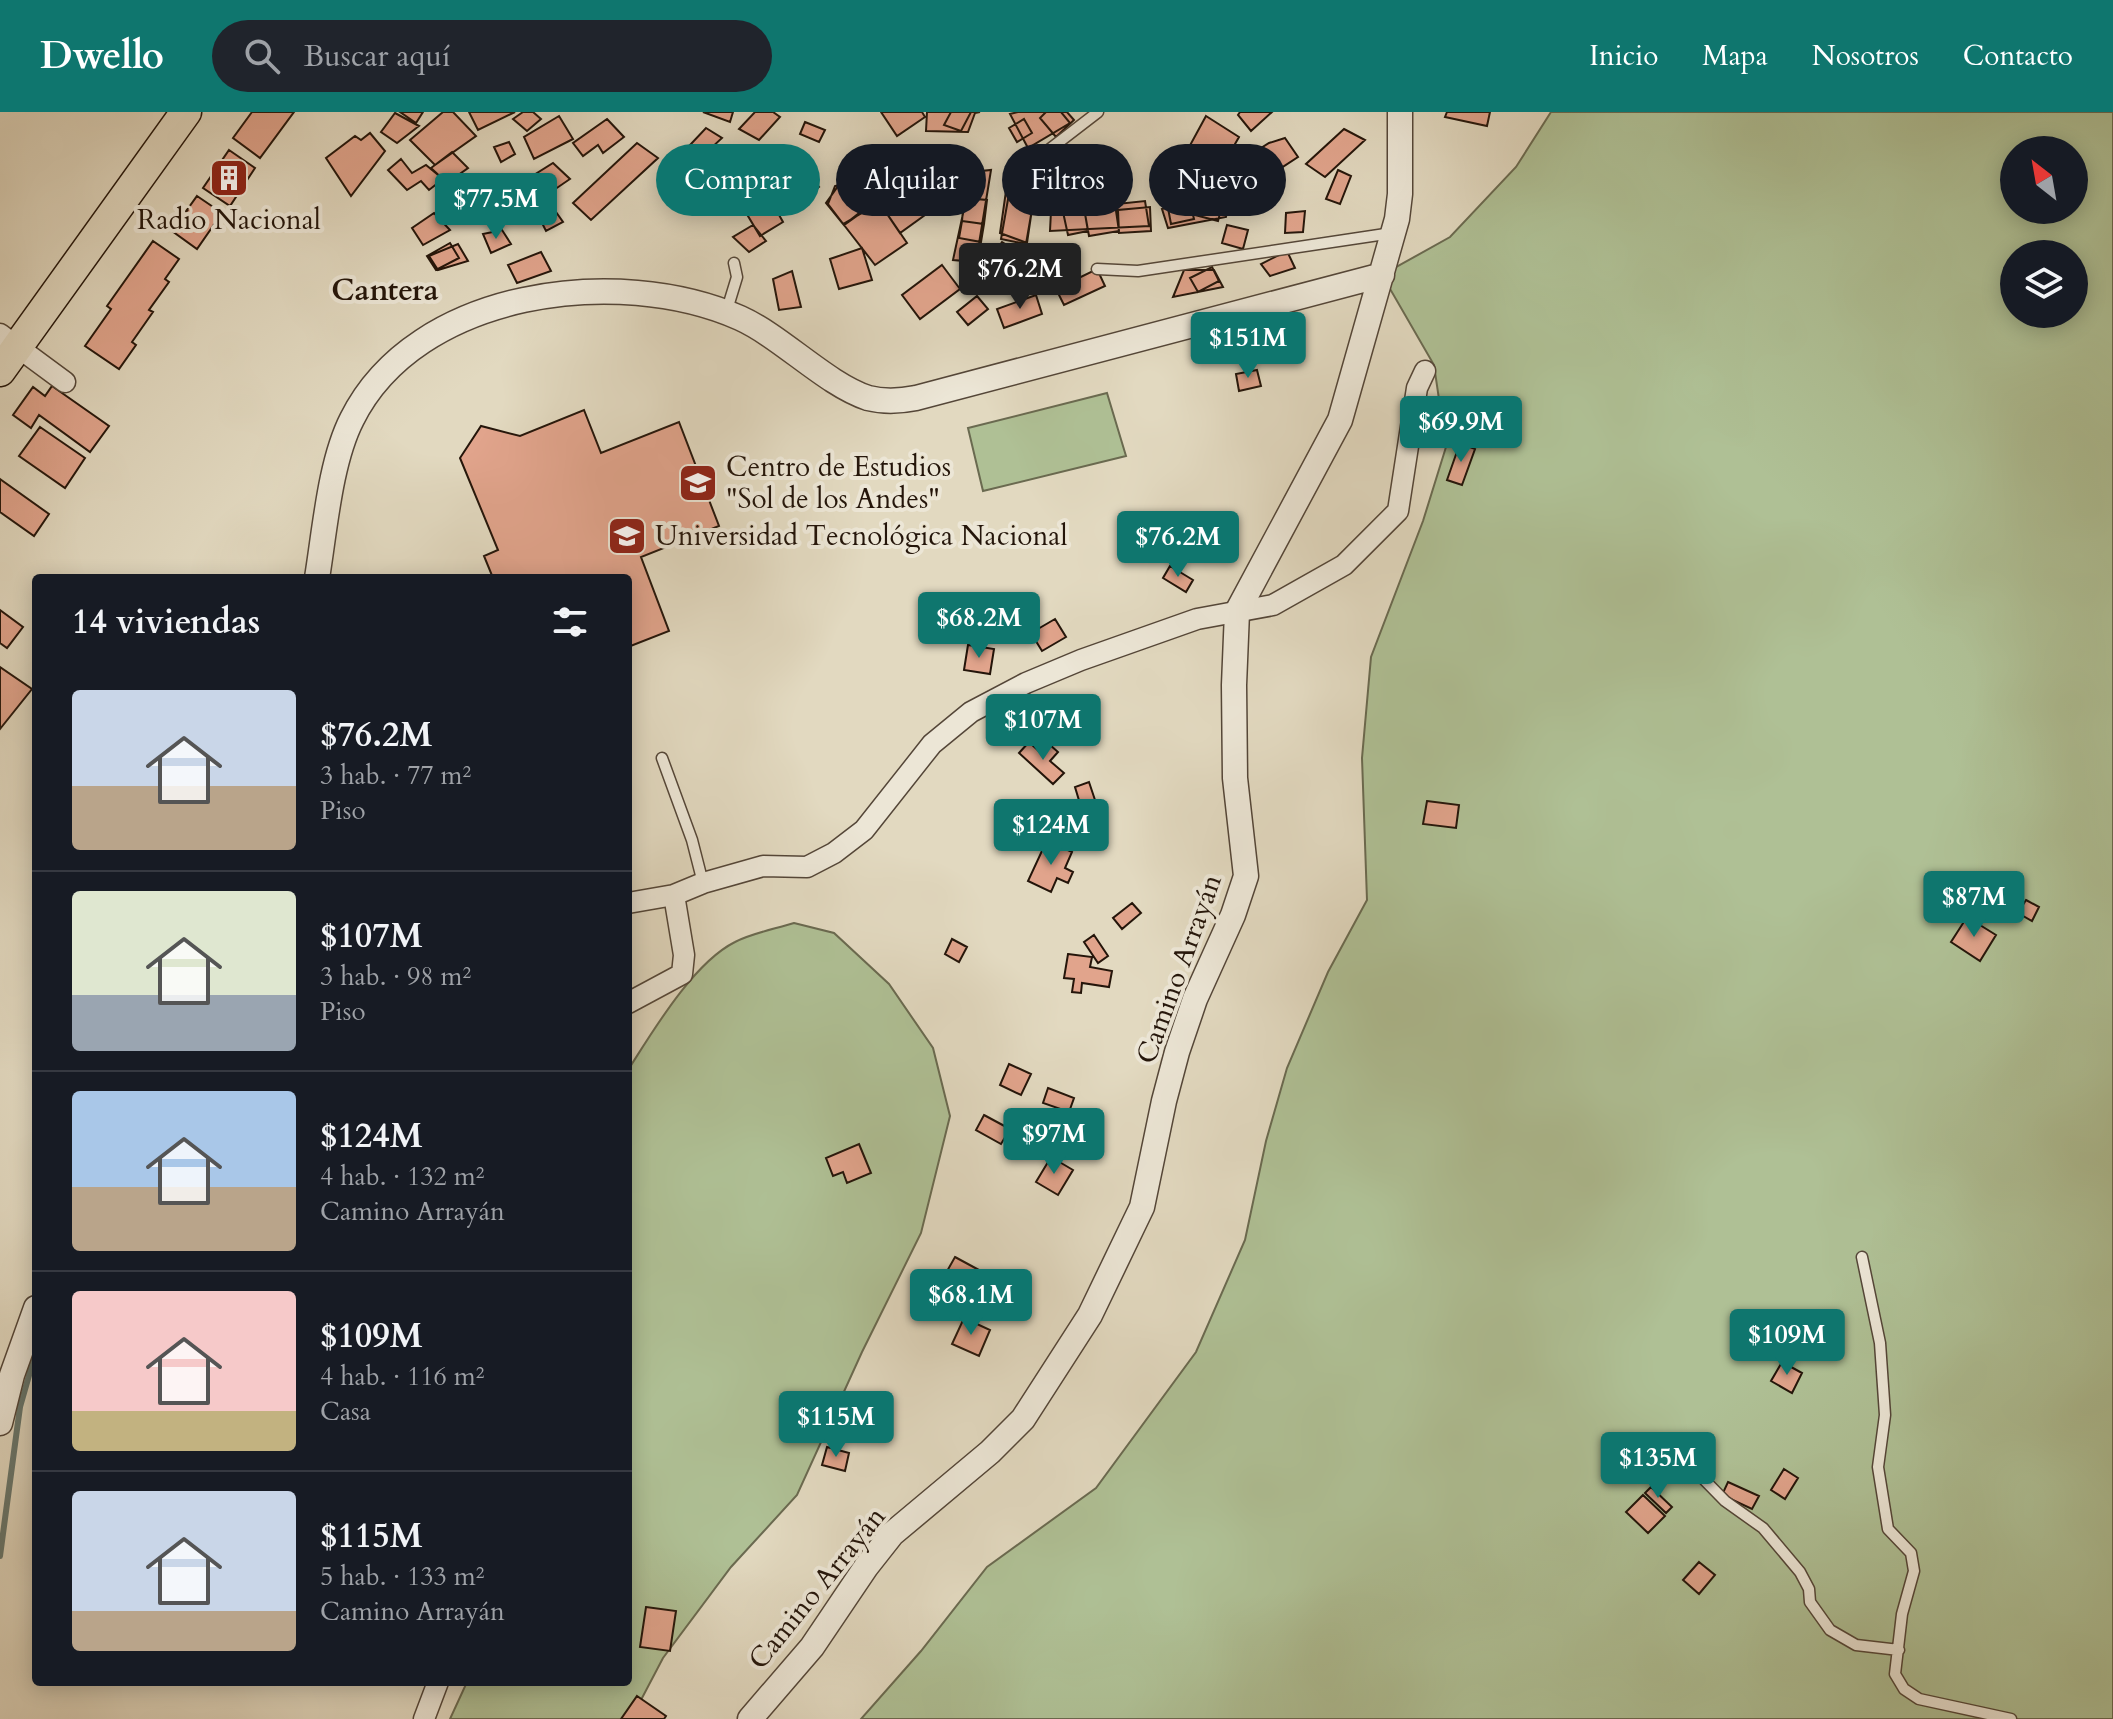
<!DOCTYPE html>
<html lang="es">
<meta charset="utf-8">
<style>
body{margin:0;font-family:Cardo,serif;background:#20242c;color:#f1f3f6;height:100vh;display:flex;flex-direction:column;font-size:30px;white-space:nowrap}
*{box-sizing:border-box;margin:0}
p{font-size:26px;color:#9ea1a6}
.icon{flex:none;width:44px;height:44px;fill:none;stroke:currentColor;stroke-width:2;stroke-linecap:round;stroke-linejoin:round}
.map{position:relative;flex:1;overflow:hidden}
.sheet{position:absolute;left:32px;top:462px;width:600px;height:1112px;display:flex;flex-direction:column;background:#171b24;border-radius:8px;box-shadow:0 4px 20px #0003}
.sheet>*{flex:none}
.top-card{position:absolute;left:656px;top:32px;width:760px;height:72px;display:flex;gap:16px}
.needle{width:52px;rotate:329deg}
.tools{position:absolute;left:2000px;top:24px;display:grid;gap:16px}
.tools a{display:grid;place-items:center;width:88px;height:88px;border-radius:50%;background:#171b24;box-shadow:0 4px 20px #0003;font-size:40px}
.price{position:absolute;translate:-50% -68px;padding:0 18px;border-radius:8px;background:#0f766e;color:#fff;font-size:26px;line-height:52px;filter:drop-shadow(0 2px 4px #0008)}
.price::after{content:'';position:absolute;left:50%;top:48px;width:24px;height:18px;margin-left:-12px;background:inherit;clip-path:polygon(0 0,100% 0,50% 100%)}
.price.on{background:#222;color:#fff}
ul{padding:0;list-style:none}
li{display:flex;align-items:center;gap:24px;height:200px;padding:0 40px}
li+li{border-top:2px solid #363941}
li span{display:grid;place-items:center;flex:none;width:224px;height:160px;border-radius:8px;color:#555}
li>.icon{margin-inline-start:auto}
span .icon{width:96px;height:96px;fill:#fffc;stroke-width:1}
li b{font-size:34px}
h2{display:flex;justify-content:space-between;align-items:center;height:96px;padding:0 40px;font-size:34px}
.tag{padding:0 28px;border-radius:36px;background:#171b24;box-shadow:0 4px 20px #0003;font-size:28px;line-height:72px}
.tag.on{background:#0f766e;color:#fff}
header{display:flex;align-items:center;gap:48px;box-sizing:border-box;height:112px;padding:0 40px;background:#0f766e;color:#fff}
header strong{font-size:38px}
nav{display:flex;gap:44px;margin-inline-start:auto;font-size:28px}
.search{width:560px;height:72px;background:#20242c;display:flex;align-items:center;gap:20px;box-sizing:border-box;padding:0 28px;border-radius:44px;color:#9ea1a6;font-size:30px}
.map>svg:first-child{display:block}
</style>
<header>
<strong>Dwello</strong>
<div class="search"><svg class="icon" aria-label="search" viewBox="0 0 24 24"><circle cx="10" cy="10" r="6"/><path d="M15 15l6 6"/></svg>Buscar aquí</div>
<nav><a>Inicio</a><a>Mapa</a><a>Nosotros</a><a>Contacto</a></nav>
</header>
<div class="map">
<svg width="2113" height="1607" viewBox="0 0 2113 1607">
<rect width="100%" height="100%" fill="#e2d9c0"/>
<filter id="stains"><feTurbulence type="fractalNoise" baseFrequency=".0025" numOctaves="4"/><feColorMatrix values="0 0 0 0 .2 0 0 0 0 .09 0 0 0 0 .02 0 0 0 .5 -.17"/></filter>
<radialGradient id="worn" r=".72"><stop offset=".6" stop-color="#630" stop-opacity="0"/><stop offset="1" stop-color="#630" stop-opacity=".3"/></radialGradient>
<!-- green -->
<path fill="#afc095" stroke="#6a6a50" stroke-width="2" fill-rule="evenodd" d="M 1551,0 L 2113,0 L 2113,1607 L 861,1607 L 921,1539 L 987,1455 L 1096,1376 L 1196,1240 L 1245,1128 L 1266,1029 L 1287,956 L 1328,860 L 1367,788 L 1362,646 L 1371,545 L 1423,409 L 1446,335 L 1434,253 L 1382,163 L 1450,125 L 1516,55 ZM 2014,38 L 2074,38 L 2074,98 L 2014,98 ZM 2014,142 L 2074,142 L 2074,202 L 2014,202 Z
M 1107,281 L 1126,344 L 983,379 L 968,316 Z
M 794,811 L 834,821 L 889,872 L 933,936 L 950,1004 L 921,1121 L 862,1240 L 797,1383 L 731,1455 L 663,1546 L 631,1607 L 450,1607 L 467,1570 L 628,1570 L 628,958 C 653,919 693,851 735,830 C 752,821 775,817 794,811 Z"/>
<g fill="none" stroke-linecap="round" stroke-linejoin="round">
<!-- stream -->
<path stroke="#68786f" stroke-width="6" d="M 0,1444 L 20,1295 L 36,1239"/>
</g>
<!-- building -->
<path fill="#e1a48c" stroke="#24150a" stroke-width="2" d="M 252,0 L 294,0 L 260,46 L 233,26 Z
M 400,0 L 423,0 L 416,11 Z
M 443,0 L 453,0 L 476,24 L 435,53 L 410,28 Z
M 469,0 L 515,0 L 478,18 Z
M 523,0 L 533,0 L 541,7 L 527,19 L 513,7 Z
M 703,0 L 733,0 L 730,10 Z
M 755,0 L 773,0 L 780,5 L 759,28 L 739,17 Z
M 881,0 L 922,0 L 925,5 L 897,24 Z
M 927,0 L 980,0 L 975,1 L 968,20 L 926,19 Z
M 951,0 L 971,0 L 961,19 L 944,13 Z
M 1018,0 L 1061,0 L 1070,11 L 1028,36 L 1010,2 Z
M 1046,0 L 1067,0 L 1074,8 L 1056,25 L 1040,6 Z
M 1240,0 L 1272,0 L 1251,19 L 1238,3 Z
M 1447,0 L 1490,0 L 1487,14 L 1445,5 Z
M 395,1 L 419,14 L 397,31 L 381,20 Z
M 559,4 L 573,27 L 534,47 L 524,25 Z
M 1206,4 L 1239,25 L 1231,39 L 1225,36 L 1216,52 L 1188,37 Z
M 607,7 L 624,25 L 603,41 L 598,33 L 583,44 L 573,31 Z
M 1024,7 L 1032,21 L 1017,30 L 1009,16 Z
M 805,10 L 825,18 L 819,30 L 800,22 Z
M 706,16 L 722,26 L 693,53 L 675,49 Z
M 1344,17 L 1365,28 L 1325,65 L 1306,52 Z
M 370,21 L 385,39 L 351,84 L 326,46 L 355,24 L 361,28 Z
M 1285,26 L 1298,45 L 1255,73 L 1228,54 L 1245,42 L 1250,43 L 1269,31 Z
M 509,30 L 515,42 L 501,50 L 494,35 Z
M 637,31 L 658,46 L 591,108 L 573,91 Z
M 724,34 L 749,63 L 720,73 L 704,50 Z
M 785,36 L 819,75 L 795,95 L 764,62 Z
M 784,37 L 813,75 L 788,94 L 767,65 L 773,61 L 766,52 Z
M 229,38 L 255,56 L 230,94 L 203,76 Z
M 452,40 L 468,56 L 447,71 L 431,56 Z
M 401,47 L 412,61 L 426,53 L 443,67 L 429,78 L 421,69 L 407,78 L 388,58 Z
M 704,50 L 720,73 L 694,91 L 678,67 Z
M 553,51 L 570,67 L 548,82 L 544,77 L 531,88 L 518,73 Z
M 991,58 L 976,150 L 953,148 L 972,60 Z
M 1338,58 L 1351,64 L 1340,92 L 1326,87 Z
M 854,69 L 872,93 L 844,113 L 828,92 L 835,74 Z
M 841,70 L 860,74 L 874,94 L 843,112 L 826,91 Z
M 1007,72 L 1035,77 L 1027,131 L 1000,121 Z
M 906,76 L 925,103 L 900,121 L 881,93 Z
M 1010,76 L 1035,80 L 1026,132 L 1001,127 Z
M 506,79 L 516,99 L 495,108 L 484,89 Z
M 766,80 L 783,110 L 760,124 L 742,94 Z
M 1230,82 L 1226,105 L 1168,116 L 1162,97 Z
M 197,84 L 222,101 L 197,137 L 172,119 Z
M 1201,84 L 1223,90 L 1218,109 L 1195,103 Z
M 964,86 L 987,88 L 984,112 L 962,109 Z
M 877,87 L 907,131 L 875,153 L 844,113 Z
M 1145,89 L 1149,114 L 1050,119 L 1051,99 Z
M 1190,91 L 1194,107 L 1171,112 L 1168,96 Z
M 1115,92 L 1119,119 L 1089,124 L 1084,96 Z
M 1150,95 L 1151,119 L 1119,121 L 1118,98 Z
M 1084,96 L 1088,119 L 1068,123 L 1063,100 Z
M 1305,99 L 1303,120 L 1285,121 L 1286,101 Z
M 556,100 L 563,110 L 546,119 L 541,109 Z
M 434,101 L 450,118 L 423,133 L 412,116 Z
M 962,109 L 984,112 L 981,130 L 959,126 Z
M 753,113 L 766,129 L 749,140 L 733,125 Z
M 1227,113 L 1248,118 L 1243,137 L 1222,131 Z
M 502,118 L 511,132 L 491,141 L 483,122 Z
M 153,129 L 179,147 L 165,167 L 169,170 L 149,198 L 153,200 L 132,230 L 136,233 L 119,257 L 85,234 L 111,197 L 107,194 Z
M 1002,130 L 1023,143 L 1006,171 L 984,157 Z
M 450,131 L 459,146 L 436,158 L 427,144 Z
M 458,132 L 468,149 L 438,158 L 429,144 Z
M 862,136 L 872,168 L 839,177 L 830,147 Z
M 1287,139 L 1295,156 L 1270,164 L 1261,152 Z
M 541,140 L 551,159 L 517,171 L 508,153 Z
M 942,153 L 960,177 L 920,207 L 902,183 Z
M 1212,155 L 1219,169 L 1198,180 L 1190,166 Z
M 1097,157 L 1105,174 L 1064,193 L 1056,177 Z
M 1184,158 L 1214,158 L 1223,175 L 1173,185 Z
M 792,159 L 801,195 L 779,198 L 773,167 Z
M 1036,183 L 1042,202 L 1004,216 L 997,197 Z
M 977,184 L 988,197 L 968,213 L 957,200 Z
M 1257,258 L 1261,274 L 1239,279 L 1236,262 Z
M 52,274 L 109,314 L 90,340 L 39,303 L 31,316 L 13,303 L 33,275 L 45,284 Z
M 584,298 L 601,341 L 679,310 L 719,414 L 641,445 L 669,519 L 628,535 L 628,466 L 493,466 L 484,444 L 498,438 L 460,346 L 481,314 L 520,324 Z
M 40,315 L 85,346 L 65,376 L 19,344 Z
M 1460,331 L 1475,337 L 1462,373 L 1447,368 Z
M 0,367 L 49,402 L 34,424 L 0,400 Z
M 1170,454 L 1193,468 L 1186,480 L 1163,466 Z
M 0,498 L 23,515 L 7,536 L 0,531 Z
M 1055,507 L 1066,525 L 1042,539 L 1031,521 Z
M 968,533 L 994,537 L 990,562 L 964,558 Z
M 0,555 L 32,577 L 0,617 Z
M 1029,630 L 1042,642 L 1050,633 L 1058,640 L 1050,649 L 1064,661 L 1053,672 L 1019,641 Z
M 1089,670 L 1096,691 L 1081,695 L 1075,675 Z
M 1427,689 L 1459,693 L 1456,716 L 1423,712 Z
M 1047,728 L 1072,740 L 1065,756 L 1073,760 L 1068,771 L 1057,766 L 1051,780 L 1028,769 Z
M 2026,788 L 2039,795 L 2032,809 L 2018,801 Z
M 1132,791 L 1141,801 L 1122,817 L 1113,806 Z
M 1967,805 L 1996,823 L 1980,849 L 1951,830 Z
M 1094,823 L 1108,844 L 1098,851 L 1084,830 Z
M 952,827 L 967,835 L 959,850 L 945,842 Z
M 1068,842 L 1092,845 L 1090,855 L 1112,859 L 1109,875 L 1082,871 L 1081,881 L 1072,880 L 1074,867 L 1064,866 Z
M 1009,952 L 1031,962 L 1021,983 L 1000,973 Z
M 1048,976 L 1074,986 L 1069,1000 L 1043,991 Z
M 984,1003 L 1010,1017 L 1001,1032 L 976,1018 Z
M 859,1032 L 871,1061 L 847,1071 L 843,1060 L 833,1064 L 826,1046 Z
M 1051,1045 L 1073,1058 L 1058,1083 L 1036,1070 Z
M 955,1145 L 979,1158 L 971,1174 L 946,1161 Z
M 964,1206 L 990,1218 L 979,1244 L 952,1232 Z
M 1782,1250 L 1802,1261 L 1792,1281 L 1771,1269 Z
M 827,1335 L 849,1341 L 845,1359 L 822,1353 Z
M 1784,1357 L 1798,1366 L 1785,1387 L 1771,1378 Z
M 1728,1370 L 1759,1384 L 1752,1397 L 1722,1383 Z
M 1651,1375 L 1672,1395 L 1666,1401 L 1645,1381 Z
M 1643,1383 L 1665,1404 L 1648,1421 L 1626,1400 Z
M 1699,1450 L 1715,1463 L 1699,1482 L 1683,1468 Z
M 646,1495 L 676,1499 L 670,1539 L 640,1535 Z
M 637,1584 L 666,1604 L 664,1607 L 621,1607 Z"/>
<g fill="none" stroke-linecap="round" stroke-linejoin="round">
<!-- service casing -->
<g stroke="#544638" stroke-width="13">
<path id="service" d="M 1033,50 L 1098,0
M 1097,157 L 1138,159 L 1392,121
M 726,201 L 737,165 L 734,151
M 662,646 L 692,728 L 703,771
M 1862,1145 L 1880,1231 L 1885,1303 L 1878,1355 L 1888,1417 L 1911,1441 L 1914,1459 L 1902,1502 L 1895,1562 L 1904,1577 L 1919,1587 L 2011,1607
M 1677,1340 L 1725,1389 L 1763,1416 L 1800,1460 L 1809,1477 L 1810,1490 L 1830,1518 L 1856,1533 L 1899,1538"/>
</g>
<!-- minor casing -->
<g stroke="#544638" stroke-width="23">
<path id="minor" d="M 0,222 L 65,270
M 628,791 L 674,783 L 703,771 L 763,754 L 807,755 L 834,741 L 864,718 L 932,632 L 971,600 L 1026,571 L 1081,548 L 1197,507 L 1273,493 L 1344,453 L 1398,399 L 1417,276 L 1425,259
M 628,891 L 682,862 L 684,843 L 674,783
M 424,1607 L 438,1570"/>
</g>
<!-- tertiary casing -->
<g stroke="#544638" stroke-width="27">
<path id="tertiary" d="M 317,466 C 325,417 330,350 352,307 C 416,178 618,152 740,206 C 782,225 826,272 868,286 C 884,290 901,289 916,286 L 1382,163
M 0,1311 L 12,1263 L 36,1196
M 750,1607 L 812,1535 L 866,1455 L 892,1422 L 990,1340 L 1023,1307 L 1090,1203 L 1142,1095 L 1164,989 L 1177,940 L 1195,887 L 1233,803 L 1246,764 L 1235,666 L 1234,573 L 1237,500 L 1340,308 L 1397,107 L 1400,82 L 1400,0"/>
</g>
<!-- primary casing -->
<g stroke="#24150a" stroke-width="33">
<path id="primary" d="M 0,259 L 186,0"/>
</g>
<!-- service -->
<use href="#service" stroke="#ece6d6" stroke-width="10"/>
<!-- minor -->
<use href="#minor" stroke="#ece6d6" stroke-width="20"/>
<!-- tertiary -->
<use href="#tertiary" stroke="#ece6d6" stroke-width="24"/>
<!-- primary -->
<use href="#primary" stroke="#e2d9c0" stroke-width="30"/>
</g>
<!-- icons -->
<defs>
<g id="building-square" transform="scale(2)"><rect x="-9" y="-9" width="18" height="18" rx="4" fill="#8f2418" stroke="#ece6d6"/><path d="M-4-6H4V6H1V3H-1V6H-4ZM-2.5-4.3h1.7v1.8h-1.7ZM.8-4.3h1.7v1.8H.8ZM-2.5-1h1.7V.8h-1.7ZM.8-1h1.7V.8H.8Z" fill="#fff"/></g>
<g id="university-square" transform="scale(2)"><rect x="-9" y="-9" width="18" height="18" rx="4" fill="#8f2418" stroke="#ece6d6"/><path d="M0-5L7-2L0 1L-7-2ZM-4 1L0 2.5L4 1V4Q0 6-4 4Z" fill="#fff"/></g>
</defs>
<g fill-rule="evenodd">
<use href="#building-square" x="229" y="66"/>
<use href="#university-square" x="698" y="371"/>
<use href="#university-square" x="627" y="424"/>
</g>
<g text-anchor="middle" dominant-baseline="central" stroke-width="8" stroke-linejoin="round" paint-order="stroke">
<!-- poi labels -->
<g font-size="28" fill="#24150a" stroke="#ece6d6" text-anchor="start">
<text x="229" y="108" text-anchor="middle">Radio Nacional</text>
<text x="726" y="355">Centro de Estudios<tspan x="726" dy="32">"Sol de los Andes"</tspan></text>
<text x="655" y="424">Universidad Tecnológica Nacional</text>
</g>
<!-- street labels -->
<g font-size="28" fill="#24150a" stroke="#ece6d6">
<text transform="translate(1179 857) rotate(-70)">Camino Arrayán</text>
<text transform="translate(817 1476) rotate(-51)">Camino Arrayán</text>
</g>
<!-- neighbourhood labels -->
<g font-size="30" font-weight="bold" fill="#24150a" stroke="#ece6d6">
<text x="385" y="178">Cantera</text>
</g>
</g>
<rect width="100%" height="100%" filter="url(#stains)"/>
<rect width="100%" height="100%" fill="url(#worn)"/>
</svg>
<div class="tools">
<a><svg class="needle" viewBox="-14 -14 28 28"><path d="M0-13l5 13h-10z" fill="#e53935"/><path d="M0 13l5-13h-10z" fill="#9ea1a6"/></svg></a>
<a><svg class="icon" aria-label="layers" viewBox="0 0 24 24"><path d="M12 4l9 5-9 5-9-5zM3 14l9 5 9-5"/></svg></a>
</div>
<b class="price" style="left:496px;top:129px">$77.5M</b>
<b class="price on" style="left:1020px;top:199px">$76.2M</b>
<b class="price" style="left:1248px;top:268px">$151M</b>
<b class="price" style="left:1461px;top:352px">$69.9M</b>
<b class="price" style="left:1178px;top:467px">$76.2M</b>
<b class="price" style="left:979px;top:548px">$68.2M</b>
<b class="price" style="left:1043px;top:650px">$107M</b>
<b class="price" style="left:1051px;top:755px">$124M</b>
<b class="price" style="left:1974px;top:827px">$87M</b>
<b class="price" style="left:1054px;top:1064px">$97M</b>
<b class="price" style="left:971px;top:1225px">$68.1M</b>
<b class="price" style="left:1787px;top:1265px">$109M</b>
<b class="price" style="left:836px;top:1347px">$115M</b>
<b class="price" style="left:1658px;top:1388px">$135M</b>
<div class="top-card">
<a class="tag on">Comprar</a>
<a class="tag">Alquilar</a>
<a class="tag">Filtros</a>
<a class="tag">Nuevo</a>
</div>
<section class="sheet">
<h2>14 viviendas<svg class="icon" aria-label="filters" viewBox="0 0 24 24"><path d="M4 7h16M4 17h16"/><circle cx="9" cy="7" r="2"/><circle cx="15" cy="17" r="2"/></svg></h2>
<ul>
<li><span style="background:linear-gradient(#c9d6e8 60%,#b9a48a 0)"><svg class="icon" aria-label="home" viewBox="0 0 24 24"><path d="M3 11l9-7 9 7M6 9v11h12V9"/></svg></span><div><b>$76.2M</b><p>3 hab. · 77 m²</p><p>Piso</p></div></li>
<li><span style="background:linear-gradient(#dfe7d0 65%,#9aa5b1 0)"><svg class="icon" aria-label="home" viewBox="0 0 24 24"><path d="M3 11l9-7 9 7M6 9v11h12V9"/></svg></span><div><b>$107M</b><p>3 hab. · 98 m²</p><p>Piso</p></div></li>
<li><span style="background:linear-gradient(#a9c7e8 60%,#b9a48a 0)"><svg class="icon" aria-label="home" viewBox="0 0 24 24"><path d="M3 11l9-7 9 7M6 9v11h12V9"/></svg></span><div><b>$124M</b><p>4 hab. · 132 m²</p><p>Camino Arrayán</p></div></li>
<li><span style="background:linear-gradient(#f6c9c9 75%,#c2b280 0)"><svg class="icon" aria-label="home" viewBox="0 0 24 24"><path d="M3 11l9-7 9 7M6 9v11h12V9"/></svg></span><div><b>$109M</b><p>4 hab. · 116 m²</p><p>Casa</p></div></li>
<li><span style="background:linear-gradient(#c9d6e8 75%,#b9a48a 0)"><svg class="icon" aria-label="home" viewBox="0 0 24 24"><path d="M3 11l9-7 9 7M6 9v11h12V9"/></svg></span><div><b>$115M</b><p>5 hab. · 133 m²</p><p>Camino Arrayán</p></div></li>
</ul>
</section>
</div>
